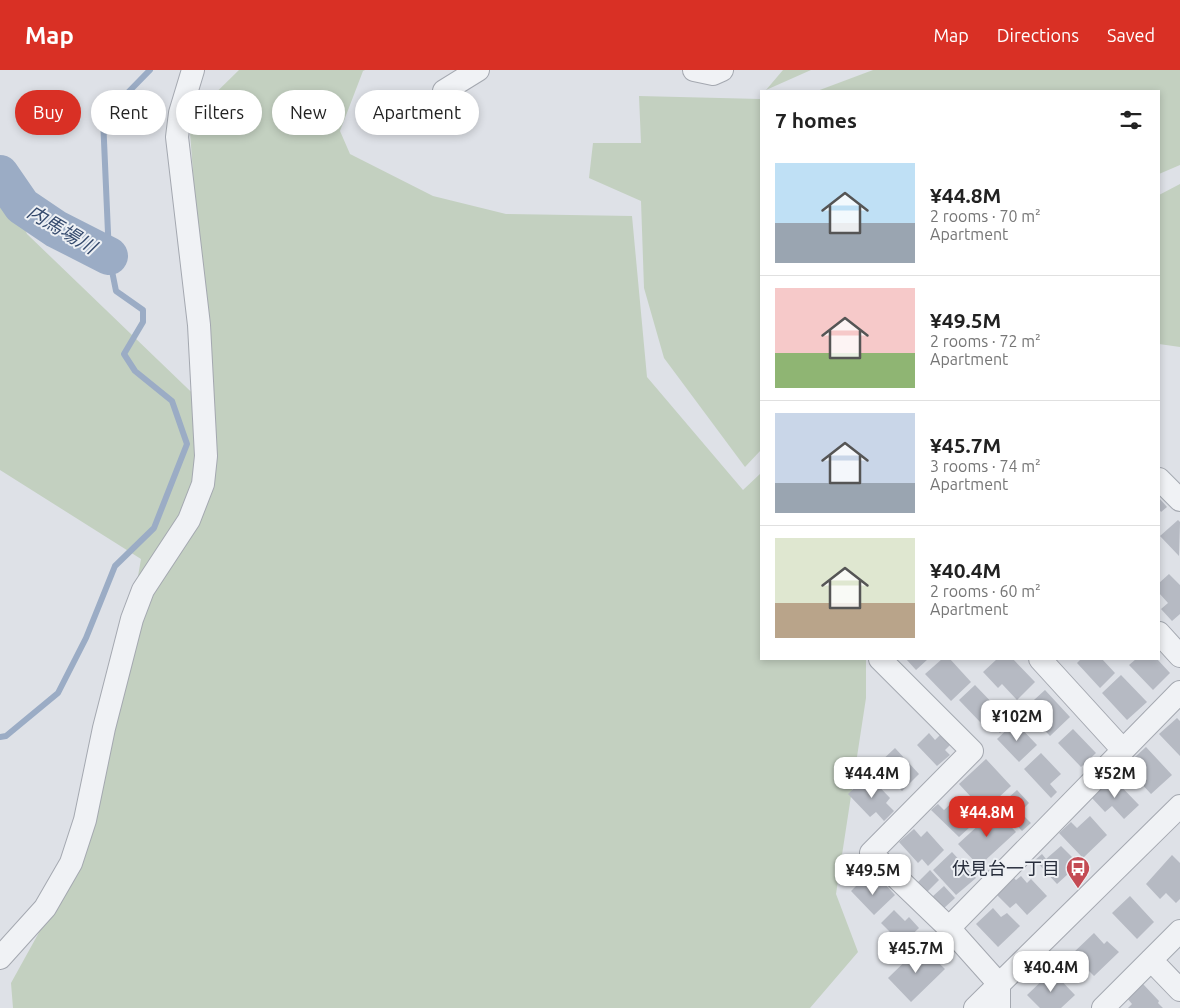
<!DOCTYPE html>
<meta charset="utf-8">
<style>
body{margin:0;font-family:Ubuntu,"Noto Sans JP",sans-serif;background:#f2f2f2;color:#222;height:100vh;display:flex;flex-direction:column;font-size:19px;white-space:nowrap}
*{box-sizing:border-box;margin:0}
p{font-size:16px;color:#767676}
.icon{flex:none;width:28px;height:28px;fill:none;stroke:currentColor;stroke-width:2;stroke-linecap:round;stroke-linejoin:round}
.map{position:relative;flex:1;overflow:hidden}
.panel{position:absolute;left:760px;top:20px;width:400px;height:570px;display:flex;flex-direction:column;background:#fff;border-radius:0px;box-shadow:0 2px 8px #0003}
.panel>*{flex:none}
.guide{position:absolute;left:15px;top:20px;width:475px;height:45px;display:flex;gap:10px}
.price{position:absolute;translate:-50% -42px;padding:0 11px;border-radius:10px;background:#fff;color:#222;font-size:16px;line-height:32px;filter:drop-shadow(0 1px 2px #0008)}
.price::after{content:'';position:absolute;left:50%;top:30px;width:15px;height:11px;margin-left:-8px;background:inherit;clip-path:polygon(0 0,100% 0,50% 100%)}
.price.current{background:#d93025;color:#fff}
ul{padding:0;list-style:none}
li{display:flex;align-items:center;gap:15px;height:125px;padding:0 15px}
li+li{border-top:1px solid #e0e0e0}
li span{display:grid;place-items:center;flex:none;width:140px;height:100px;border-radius:0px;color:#555}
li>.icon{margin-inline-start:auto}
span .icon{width:60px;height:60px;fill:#fffc;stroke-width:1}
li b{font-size:21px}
h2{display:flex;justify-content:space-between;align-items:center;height:60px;padding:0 15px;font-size:21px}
.tag{padding:0 18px;border-radius:22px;background:#fff;box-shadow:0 2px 8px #0003;font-size:18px;line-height:45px}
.tag.current{background:#d93025;color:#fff}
header{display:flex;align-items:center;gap:30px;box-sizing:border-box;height:70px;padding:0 25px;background:#d93025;color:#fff}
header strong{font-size:24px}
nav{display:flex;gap:28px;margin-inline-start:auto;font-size:18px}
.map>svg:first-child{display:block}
</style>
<header>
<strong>Map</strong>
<nav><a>Map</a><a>Directions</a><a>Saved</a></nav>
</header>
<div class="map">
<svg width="1180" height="938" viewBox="0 0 1180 938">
<rect width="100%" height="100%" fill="#dee1e7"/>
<!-- green -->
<path fill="#c3d0c0" d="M 239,0 L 365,0 L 363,1 L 340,61 L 350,84 L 433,126 L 506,144 L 632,146 L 647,307 L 743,420 L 761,403 L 761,589 L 866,589 L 866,628 L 836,824 L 858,882 L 810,938 L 13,938 L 11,913 L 68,810 L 114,644 L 141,489 L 0,400 L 0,93 L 27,164 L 211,341 L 189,49 Z
M 783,0 L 811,0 L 766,20 Z
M 873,0 L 1180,0 L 1180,95 L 1159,104 L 1159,21 L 817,21 Z
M 639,26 L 761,29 L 761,380 L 745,397 L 664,288 L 644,218 L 641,131 L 589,108 L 593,73 L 641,73 Z
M 1180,114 L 1180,277 L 1159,274 L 1159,125 Z"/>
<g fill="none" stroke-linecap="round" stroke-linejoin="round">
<!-- stream -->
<path stroke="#9bacc5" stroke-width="6" d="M 0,667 L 6,666 L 58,623 L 86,568 L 115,496 L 154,458 L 187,374 L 172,331 L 135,301 L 124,284 L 143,252 L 143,240 L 116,221 L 109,186 L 103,48 L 150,0"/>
<!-- river -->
<path stroke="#9bacc5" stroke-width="38" d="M 0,104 L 22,136 L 56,159 L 109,186"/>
</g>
<!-- building -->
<path fill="#b6bac3" d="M 1159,428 L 1167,437 L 1161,442 L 1159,439 Z
M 1178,450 L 1180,452 L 1179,486 L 1160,466 Z
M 1169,504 L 1180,515 L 1180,544 L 1172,551 L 1161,539 L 1168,533 L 1159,523 L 1159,513 Z
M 906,589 L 928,589 L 916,600 Z
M 942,589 L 950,589 L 971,612 L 951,631 L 925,604 Z
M 997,589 L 1013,589 L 1035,612 L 1017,630 L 1002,614 L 998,618 L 983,602 Z
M 1081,589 L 1102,589 L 1115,603 L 1100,618 L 1077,593 Z
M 1136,589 L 1157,589 L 1170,603 L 1153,620 L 1129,595 Z
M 1121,605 L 1147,632 L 1127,650 L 1102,623 Z
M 975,615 L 998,639 L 982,654 L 959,630 Z
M 1045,620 L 1070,647 L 1050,666 L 1024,639 Z
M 1005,645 L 1011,652 L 1000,663 L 993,656 Z
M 1177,648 L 1180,651 L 1180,686 L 1159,664 Z
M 1015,652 L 1037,675 L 1019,692 L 997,669 Z
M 1073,659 L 1096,683 L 1081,697 L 1058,673 Z
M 929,663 L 935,670 L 940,665 L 950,675 L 945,680 L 950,685 L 937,696 L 917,675 Z
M 1146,677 L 1172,705 L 1151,724 L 1125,696 Z
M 895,678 L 919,704 L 902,721 L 877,695 Z
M 1041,683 L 1061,704 L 1050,714 L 1057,722 L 1051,728 L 1024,699 Z
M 986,689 L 1011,716 L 984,741 L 959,714 Z
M 868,705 L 890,728 L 886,733 L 894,741 L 884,751 L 876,742 L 870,747 L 848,724 Z
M 1112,707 L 1139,735 L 1124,749 L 1112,736 L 1105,742 L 1091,727 Z
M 1017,720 L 1029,733 L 1020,742 L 1031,753 L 1022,761 L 999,736 Z
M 959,726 L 980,748 L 959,767 L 931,740 L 938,734 L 944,740 Z
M 995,740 L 1016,762 L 979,796 L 958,774 Z
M 1090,746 L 1107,765 L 1083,788 L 1059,763 L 1071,752 L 1077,758 Z
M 914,759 L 921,767 L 927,761 L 944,780 L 928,796 L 922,789 L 918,793 L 899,772 Z
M 1061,776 L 1079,794 L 1057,814 L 1035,790 L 1042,784 L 1046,789 Z
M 952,782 L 976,808 L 956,825 L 933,800 Z
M 1172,785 L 1180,793 L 1180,829 L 1176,833 L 1166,823 L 1160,829 L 1146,814 Z
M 930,800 L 939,810 L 926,823 L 917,813 Z
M 1021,806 L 1027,813 L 1031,809 L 1047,826 L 1027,845 L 1016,833 L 1010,838 L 996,824 L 1013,807 L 1016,810 Z
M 863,809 L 876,818 L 883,812 L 895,825 L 874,845 L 851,821 Z
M 944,816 L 955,828 L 943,839 L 932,827 Z
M 1130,826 L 1154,852 L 1137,869 L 1112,843 Z
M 993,838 L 1001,847 L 1007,843 L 1020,856 L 998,877 L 976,854 Z
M 894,840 L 905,851 L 909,847 L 919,858 L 902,874 L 881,853 Z
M 1094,863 L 1104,874 L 1107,871 L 1119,882 L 1094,906 L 1072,884 Z
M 921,876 L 945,899 L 911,932 L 888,908 Z
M 1052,901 L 1075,925 L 1061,938 L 1040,938 L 1027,925 Z
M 1143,914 L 1159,931 L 1158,933 L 1163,938 L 1128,938 L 1132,934 L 1127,928 Z"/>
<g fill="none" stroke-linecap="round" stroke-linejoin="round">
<!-- minor casing -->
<g stroke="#a4a8b0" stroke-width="24">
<path id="minor" d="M 694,0 L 713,4 L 722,0
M 444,21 L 478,0
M 1159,409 L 1180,430
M 1159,563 L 1180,586
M 880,589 L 972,681 L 871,783 L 949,858 L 999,914 L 999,938
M 1040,589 L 1123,680
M 949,858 L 1180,622
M 0,888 L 45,838 L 71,793 L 85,750 L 104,658 L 132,549 L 143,520 L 189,450 L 203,414 L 206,386 L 199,255 L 177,67 L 180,43 L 193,0
M 1151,890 L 1180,920
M 975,938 L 1180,736
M 1103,938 L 1180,861"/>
</g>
<!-- minor -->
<use href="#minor" stroke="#f0f2f5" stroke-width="22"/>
</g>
<!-- icons -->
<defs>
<g id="bus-pin" transform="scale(1.25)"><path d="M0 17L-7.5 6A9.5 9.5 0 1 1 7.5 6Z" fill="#c44b54" stroke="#edf0f4"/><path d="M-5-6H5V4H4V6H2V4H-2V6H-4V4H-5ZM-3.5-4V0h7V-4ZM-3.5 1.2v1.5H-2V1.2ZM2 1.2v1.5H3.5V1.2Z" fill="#fff"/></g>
</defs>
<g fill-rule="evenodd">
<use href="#bus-pin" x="1078" y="798"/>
</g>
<g text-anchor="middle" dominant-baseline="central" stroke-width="4" stroke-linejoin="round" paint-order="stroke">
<!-- poi labels -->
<g font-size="18" fill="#282e3c" stroke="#edf0f4" text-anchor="end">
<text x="1060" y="798">伏見台一丁目</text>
</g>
<!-- water labels -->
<g font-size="19" font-style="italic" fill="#354a6d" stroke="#edf0f4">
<text transform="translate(62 159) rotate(31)">内馬場川</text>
</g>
</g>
</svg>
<b class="price" style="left:1017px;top:672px">¥102M</b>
<b class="price" style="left:872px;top:729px">¥44.4M</b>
<b class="price" style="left:1115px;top:729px">¥52M</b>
<b class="price current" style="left:987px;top:768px">¥44.8M</b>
<b class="price" style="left:873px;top:826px">¥49.5M</b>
<b class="price" style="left:916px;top:904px">¥45.7M</b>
<b class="price" style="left:1051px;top:923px">¥40.4M</b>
<div class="guide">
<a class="tag current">Buy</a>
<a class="tag">Rent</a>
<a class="tag">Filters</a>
<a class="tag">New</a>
<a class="tag">Apartment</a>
</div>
<section class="panel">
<h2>7 homes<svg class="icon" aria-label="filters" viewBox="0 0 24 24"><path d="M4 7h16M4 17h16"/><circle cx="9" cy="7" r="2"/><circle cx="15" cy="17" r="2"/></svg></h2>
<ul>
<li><span style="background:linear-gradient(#bfe0f5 60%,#9aa5b1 0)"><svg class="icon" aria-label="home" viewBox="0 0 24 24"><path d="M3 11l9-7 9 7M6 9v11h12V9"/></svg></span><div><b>¥44.8M</b><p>2 rooms · 70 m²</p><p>Apartment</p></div></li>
<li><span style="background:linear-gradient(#f6c9c9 65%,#8fb573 0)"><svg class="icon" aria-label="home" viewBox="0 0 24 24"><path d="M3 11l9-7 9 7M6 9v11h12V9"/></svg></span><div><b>¥49.5M</b><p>2 rooms · 72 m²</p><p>Apartment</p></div></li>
<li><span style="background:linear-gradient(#c9d6e8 70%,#9aa5b1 0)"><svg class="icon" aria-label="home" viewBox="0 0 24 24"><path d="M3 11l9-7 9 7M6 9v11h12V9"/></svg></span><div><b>¥45.7M</b><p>3 rooms · 74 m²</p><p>Apartment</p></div></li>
<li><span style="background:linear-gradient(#dfe7d0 65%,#b9a48a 0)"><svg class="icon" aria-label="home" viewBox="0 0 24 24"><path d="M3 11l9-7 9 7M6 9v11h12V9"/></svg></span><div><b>¥40.4M</b><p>2 rooms · 60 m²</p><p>Apartment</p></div></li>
</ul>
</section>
</div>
